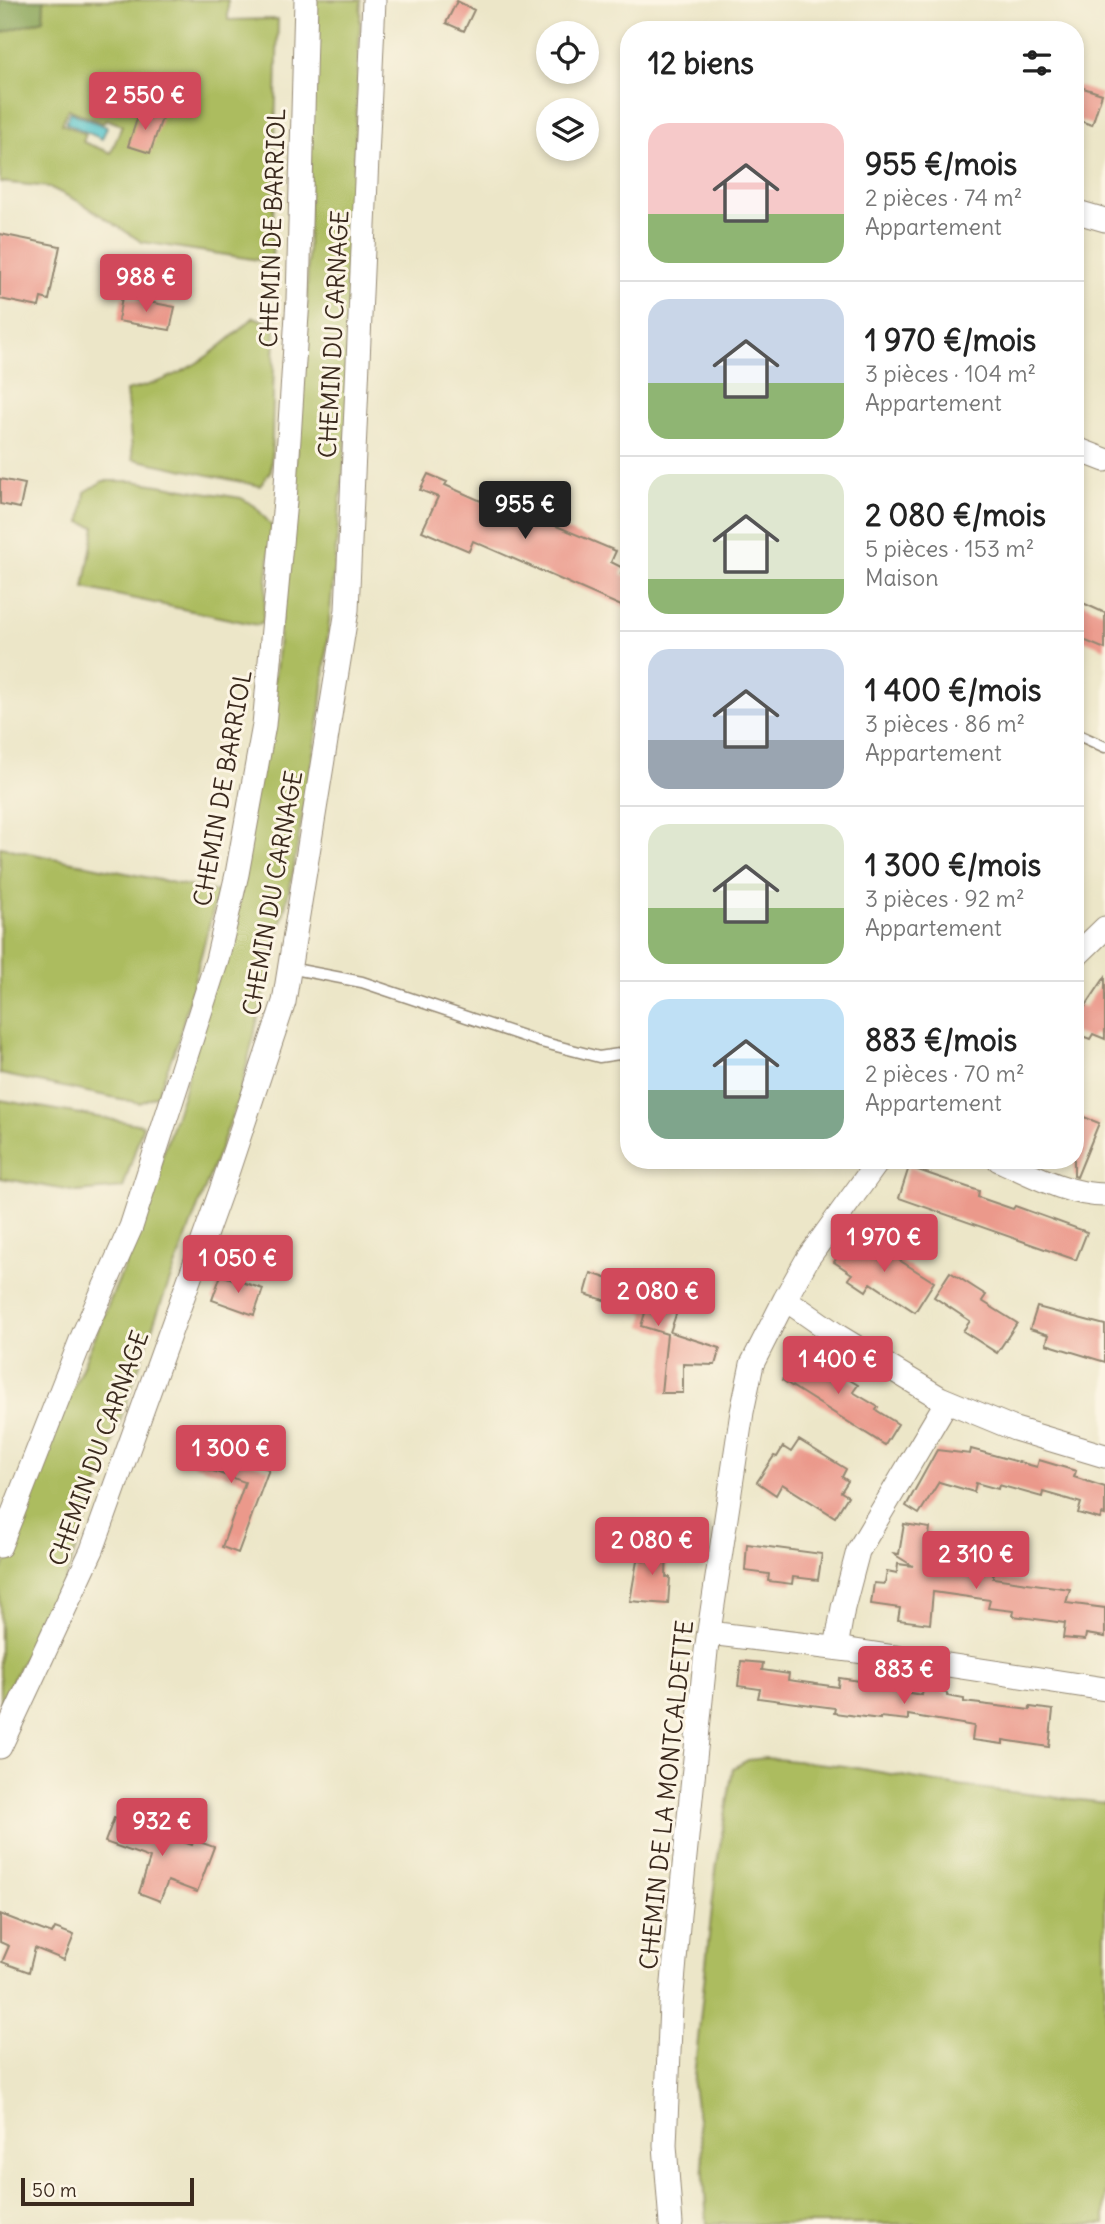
<!DOCTYPE html>
<html lang="fr">
<meta charset="utf-8">
<style>
body{margin:0;font-family:Delius,sans-serif;background:#f6f6f6;color:#222;height:100vh;display:flex;flex-direction:column;font-size:26px;white-space:nowrap}
*{box-sizing:border-box;margin:0}
p{font-size:23px;color:#767676}
.icon{flex:none;width:38px;height:38px;fill:none;stroke:currentColor;stroke-width:2;stroke-linecap:round;stroke-linejoin:round}
.map{position:relative;flex:1;overflow:hidden}
.details{position:absolute;left:620px;top:21px;width:464px;height:1148px;display:flex;flex-direction:column;background:#fff;border-radius:28px;box-shadow:0 4px 10px #0003}
.details>*{flex:none}
.tools{position:absolute;left:536px;top:21px;display:grid;gap:14px}
.tools a{display:grid;place-items:center;width:63px;height:63px;border-radius:50%;background:#fff;box-shadow:0 4px 10px #0003;font-size:35px}
.scale{position:absolute;left:21px;bottom:18px;width:173px;box-sizing:border-box;padding-left:7px;border:4px solid #3b2a1e;border-top:0;font-size:19px;line-height:24px;white-space:nowrap;color:#3b2a1e;-webkit-text-stroke:5px #fcf5e5;paint-order:stroke}
.price{position:absolute;translate:-50% -60px;padding:0 16px;border-radius:7px;background:#d1495b;color:#fff;font-size:23px;line-height:46px;filter:drop-shadow(0 2px 4px #0008)}
.price::after{content:'';position:absolute;left:50%;top:42px;width:21px;height:16px;margin-left:-10px;background:inherit;clip-path:polygon(0 0,100% 0,50% 100%)}
.price.current{background:#222;color:#fff}
ul{padding:0;list-style:none}
li{display:flex;align-items:center;gap:21px;height:175px;padding:0 28px}
li+li{border-top:2px solid #e0e0e0}
li span{display:grid;place-items:center;flex:none;width:196px;height:140px;border-radius:21px;color:#555}
li>.icon{margin-inline-start:auto}
span .icon{width:84px;height:84px;fill:#fffc;stroke-width:1}
li b{font-size:30px}
h2{display:flex;justify-content:space-between;align-items:center;height:84px;padding:0 28px;font-size:30px}
.map>svg:first-child{display:block}
</style>
<div class="map">
<svg width="1105" height="2224" viewBox="0 0 1105 2224">
<rect width="100%" height="100%" fill="#fcf5e5"/>
<filter id="ink" filterUnits="userSpaceOnUse"><feTurbulence type="fractalNoise" baseFrequency=".0143" numOctaves="2"/><feDisplacementMap in="SourceGraphic" scale="14" xChannelSelector="R" yChannelSelector="G"/><feConvolveMatrix kernelMatrix="1 2 1 2 8 2 1 2 1" color-interpolation-filters="sRGB"/></filter>
<filter id="wash" filterUnits="userSpaceOnUse"><feTurbulence type="fractalNoise" baseFrequency=".00686" numOctaves="4" result="noise"/><feDisplacementMap in="SourceGraphic" scale="28" xChannelSelector="R" yChannelSelector="G"/><feGaussianBlur stdDeviation="1.57" result="paint"/><feColorMatrix in="noise" values="0 0 0 0 0 0 0 0 0 0 0 0 0 0 0 0 0 1.4 0 .05"/><feComposite in="paint" operator="in"/></filter>
<g filter="url(#wash)">
<rect width="100%" height="100%" fill="#ece6c8"/>
<!-- green -->
<path fill="#acbc5f" stroke="#74733e" stroke-width="2" fill-rule="evenodd" d="M 44,0 L 228,0 L 228,20 L 278,19 L 272,262 L 142,242 L 80,202 L 49,187 L 0,182 L 0,33 L 43,20 ZM 68,109 L 103,123 L 106,119 L 122,125 L 111,153 L 83,142 L 86,134 L 62,124 Z
M 313,0 L 361,0 L 354,170 L 349,409 L 321,708 L 291,882 L 238,1101 L 156,1317 L 63,1587 L 0,1703 L 0,1576 L 54,1434 L 128,1258 L 184,1091 L 276,669 L 306,350 Z
M 254,317 L 275,326 L 271,470 L 260,486 L 133,459 L 126,391 C 182,379 213,355 254,317 Z
M 103,481 L 133,481 L 241,498 L 255,506 L 272,526 L 263,622 L 257,625 L 84,588 L 95,527 L 81,522 L 85,492 Z
M 0,847 L 218,892 L 178,1041 L 157,1095 L 140,1103 L 0,1074 Z
M 0,1100 L 143,1125 L 123,1188 L 77,1192 L 0,1178 Z
M 766,1758 L 845,1766 L 959,1786 L 1105,1803 L 1105,2224 L 707,2224 L 702,2146 L 693,2086 L 716,1870 L 733,1768 L 748,1760 Z"/>
<!-- forest -->
<path fill="#89a456" stroke="#62673a" stroke-width="2" d="M 0,0 L 44,0 L 43,20 L 0,33 Z"/>
<!-- water -->
<path fill="#56c4cb" stroke="#487774" stroke-width="2" d="M 70,112 L 107,127 L 102,139 L 66,123 Z"/>
<g id="blocks">
<!-- building -->
<path fill="#eb998b" d="M 457,1 L 474,10 L 464,31 L 446,23 Z
M 1074,85 L 1102,94 L 1092,125 L 1074,119 Z
M 140,110 L 162,118 L 150,153 L 128,146 Z
M 0,234 L 60,246 L 49,300 L 41,298 L 39,307 L 0,299 Z
M 122,297 L 175,307 L 170,330 L 118,321 Z
M 428,474 L 447,482 L 445,485 L 501,510 L 504,504 L 616,551 L 611,562 L 623,568 L 621,574 L 628,577 L 628,609 L 473,541 L 469,551 L 422,531 L 438,497 L 420,490 Z
M 0,479 L 25,484 L 20,508 L 0,504 Z
M 1074,599 L 1105,613 L 1105,649 L 1074,636 Z
M 1105,977 L 1105,1039 L 1093,1034 L 1090,1039 L 1074,1033 L 1074,1003 L 1085,1007 Z
M 1074,1113 L 1099,1123 L 1077,1177 L 1074,1176 Z
M 909,1167 L 979,1191 L 978,1197 L 1013,1209 L 1015,1206 L 1087,1232 L 1076,1260 L 899,1198 Z
M 852,1236 L 887,1260 L 891,1255 L 934,1282 L 915,1312 L 871,1283 L 866,1291 L 848,1279 L 852,1274 L 834,1262 Z
M 950,1272 L 986,1295 L 982,1301 L 1017,1323 L 997,1353 L 963,1331 L 970,1321 L 934,1297 Z
M 591,1273 L 680,1303 L 670,1332 L 720,1348 L 715,1365 L 683,1364 L 683,1393 L 661,1393 L 667,1334 L 641,1326 L 645,1313 L 585,1294 Z
M 221,1275 L 263,1289 L 254,1315 L 212,1300 Z
M 1037,1307 L 1105,1325 L 1105,1362 L 1046,1344 L 1049,1335 L 1030,1329 Z
M 800,1350 L 858,1385 L 853,1392 L 878,1407 L 876,1410 L 898,1424 L 885,1445 L 782,1380 Z
M 184,1440 L 269,1469 L 238,1553 L 222,1547 L 245,1482 L 178,1459 Z
M 799,1440 L 846,1469 L 842,1477 L 848,1481 L 841,1492 L 848,1496 L 835,1517 L 782,1484 L 776,1495 L 757,1482 L 774,1456 L 777,1457 L 783,1447 L 791,1452 Z
M 971,1449 L 1037,1467 L 1039,1460 L 1076,1471 L 1074,1477 L 1105,1487 L 1105,1515 L 1102,1514 L 1100,1519 L 1078,1513 L 1081,1503 L 1043,1492 L 1042,1497 L 999,1485 L 998,1489 L 976,1483 L 974,1492 L 939,1482 L 919,1514 L 906,1506 L 937,1450 L 970,1454 Z
M 904,1524 L 930,1528 L 926,1557 L 971,1563 L 970,1568 L 993,1571 L 993,1578 L 1070,1589 L 1066,1603 L 1105,1608 L 1105,1637 L 1086,1634 L 1085,1640 L 1063,1638 L 1065,1623 L 1013,1616 L 1014,1611 L 988,1608 L 990,1600 L 933,1592 L 930,1624 L 898,1620 L 900,1608 L 871,1604 L 874,1583 L 885,1584 L 887,1571 L 897,1573 L 898,1564 L 913,1566 L 892,1553 L 899,1554 Z
M 747,1544 L 822,1554 L 818,1580 L 793,1577 L 792,1584 L 768,1581 L 769,1574 L 745,1571 Z
M 645,1545 L 667,1547 L 666,1577 L 670,1577 L 668,1604 L 630,1601 L 637,1561 L 644,1561 Z
M 741,1661 L 763,1663 L 762,1670 L 789,1674 L 788,1680 L 838,1687 L 839,1678 L 873,1683 L 873,1687 L 922,1695 L 923,1689 L 947,1693 L 947,1696 L 964,1699 L 964,1702 L 1030,1710 L 1030,1707 L 1053,1710 L 1049,1747 L 1003,1740 L 1003,1744 L 972,1740 L 974,1726 L 908,1715 L 908,1720 L 880,1717 L 880,1719 L 834,1713 L 835,1708 L 758,1698 L 760,1689 L 738,1686 Z
M 114,1818 L 192,1845 L 194,1840 L 214,1847 L 197,1892 L 168,1881 L 160,1901 L 139,1893 L 150,1858 L 105,1842 Z
M 0,1914 L 52,1934 L 55,1928 L 74,1935 L 64,1960 L 35,1948 L 29,1972 L 2,1962 L 9,1946 L 0,1942 Z"/>
</g>
</g>
<g filter="url(#ink)">
<use href="#blocks" fill-opacity="0" stroke="#948873" stroke-width="2"/>
<g fill="none" stroke-linecap="round" stroke-linejoin="round">
<!-- lane casing -->
<g stroke="#948873" stroke-width="13">
<path id="lane" d="M 1074,733 L 1105,747
M 289,968 L 362,982 L 541,1042 L 599,1057 L 619,1054 L 628,1046"/>
</g>
<!-- street casing -->
<g stroke="#948873" stroke-width="25">
<path id="street" d="M 1074,211 L 1105,220
M 1074,448 L 1105,460
M 1074,958 L 1105,928
M 999,1160 C 1033,1175 1068,1195 1105,1195
M 785,1299 L 838,1336 L 940,1398 L 1015,1429 L 1105,1456
M 0,1546 L 83,1335 L 131,1227 L 217,960 L 237,874 L 264,725 L 285,501 L 298,299 L 306,0
M 709,1633 L 849,1650 L 1105,1689
M 836,1648 L 843,1608 L 858,1551 L 947,1401
M 0,1747 L 92,1550 L 222,1188 L 284,1002 L 347,610 L 374,0
M 671,2224 L 665,2145 L 671,2005 L 679,1915 L 706,1651 L 742,1412 L 752,1364 L 785,1299 L 808,1258 L 879,1160"/>
</g>
<!-- lane -->
<use href="#lane" stroke="#fff" stroke-width="10"/>
<!-- street -->
<use href="#street" stroke="#fff" stroke-width="23"/>
</g>
</g>
<g text-anchor="middle" dominant-baseline="central" stroke-width="6" stroke-linejoin="round" paint-order="stroke">
<!-- street labels -->
<g font-size="24" fill="#3b2a1e" stroke="#fcf5e5">
<text transform="translate(272 228) rotate(-88)">CHEMIN DE BARRIOL</text>
<text transform="translate(333 334) rotate(-87)">CHEMIN DU CARNAGE</text>
<text transform="translate(222 788) rotate(-80)">CHEMIN DE BARRIOL</text>
<text transform="translate(272 893) rotate(-80)">CHEMIN DU CARNAGE</text>
<text transform="translate(98 1448) rotate(-70)">CHEMIN DU CARNAGE</text>
<text transform="translate(666 1795) rotate(-84)">CHEMIN DE LA MONTCALDETTE</text>
</g>
</g>
</svg>
<div class="tools">
<a><svg class="icon" aria-label="locate" viewBox="0 0 24 24"><circle cx="12" cy="12" r="6"/><path d="M12 2v4M12 18v4M2 12h4M18 12h4"/></svg></a>
<a><svg class="icon" aria-label="layers" viewBox="0 0 24 24"><path d="M12 4l9 5-9 5-9-5zM3 14l9 5 9-5"/></svg></a>
</div>
<div class="scale">50 m</div>
<b class="price" style="left:145px;top:132px">2 550 €</b>
<b class="price" style="left:146px;top:314px">988 €</b>
<b class="price current" style="left:525px;top:541px">955 €</b>
<b class="price" style="left:884px;top:1274px">1 970 €</b>
<b class="price" style="left:238px;top:1295px">1 050 €</b>
<b class="price" style="left:658px;top:1328px">2 080 €</b>
<b class="price" style="left:838px;top:1396px">1 400 €</b>
<b class="price" style="left:231px;top:1485px">1 300 €</b>
<b class="price" style="left:652px;top:1577px">2 080 €</b>
<b class="price" style="left:976px;top:1591px">2 310 €</b>
<b class="price" style="left:904px;top:1706px">883 €</b>
<b class="price" style="left:162px;top:1858px">932 €</b>
<section class="details">
<h2>12 biens<svg class="icon" aria-label="filters" viewBox="0 0 24 24"><path d="M4 7h16M4 17h16"/><circle cx="9" cy="7" r="2"/><circle cx="15" cy="17" r="2"/></svg></h2>
<ul>
<li><span style="background:linear-gradient(#f6c9c9 65%,#8fb573 0)"><svg class="icon" aria-label="home" viewBox="0 0 24 24"><path d="M3 11l9-7 9 7M6 9v11h12V9"/></svg></span><div><b>955 €/mois</b><p>2 pièces · 74 m²</p><p>Appartement</p></div></li>
<li><span style="background:linear-gradient(#c9d6e8 60%,#8fb573 0)"><svg class="icon" aria-label="home" viewBox="0 0 24 24"><path d="M3 11l9-7 9 7M6 9v11h12V9"/></svg></span><div><b>1 970 €/mois</b><p>3 pièces · 104 m²</p><p>Appartement</p></div></li>
<li><span style="background:linear-gradient(#dfe7d0 75%,#8fb573 0)"><svg class="icon" aria-label="home" viewBox="0 0 24 24"><path d="M3 11l9-7 9 7M6 9v11h12V9"/></svg></span><div><b>2 080 €/mois</b><p>5 pièces · 153 m²</p><p>Maison</p></div></li>
<li><span style="background:linear-gradient(#c9d6e8 65%,#9aa5b1 0)"><svg class="icon" aria-label="home" viewBox="0 0 24 24"><path d="M3 11l9-7 9 7M6 9v11h12V9"/></svg></span><div><b>1 400 €/mois</b><p>3 pièces · 86 m²</p><p>Appartement</p></div></li>
<li><span style="background:linear-gradient(#dfe7d0 60%,#8fb573 0)"><svg class="icon" aria-label="home" viewBox="0 0 24 24"><path d="M3 11l9-7 9 7M6 9v11h12V9"/></svg></span><div><b>1 300 €/mois</b><p>3 pièces · 92 m²</p><p>Appartement</p></div></li>
<li><span style="background:linear-gradient(#bfe0f5 65%,#7fa58c 0)"><svg class="icon" aria-label="home" viewBox="0 0 24 24"><path d="M3 11l9-7 9 7M6 9v11h12V9"/></svg></span><div><b>883 €/mois</b><p>2 pièces · 70 m²</p><p>Appartement</p></div></li>
</ul>
</section>
</div>
